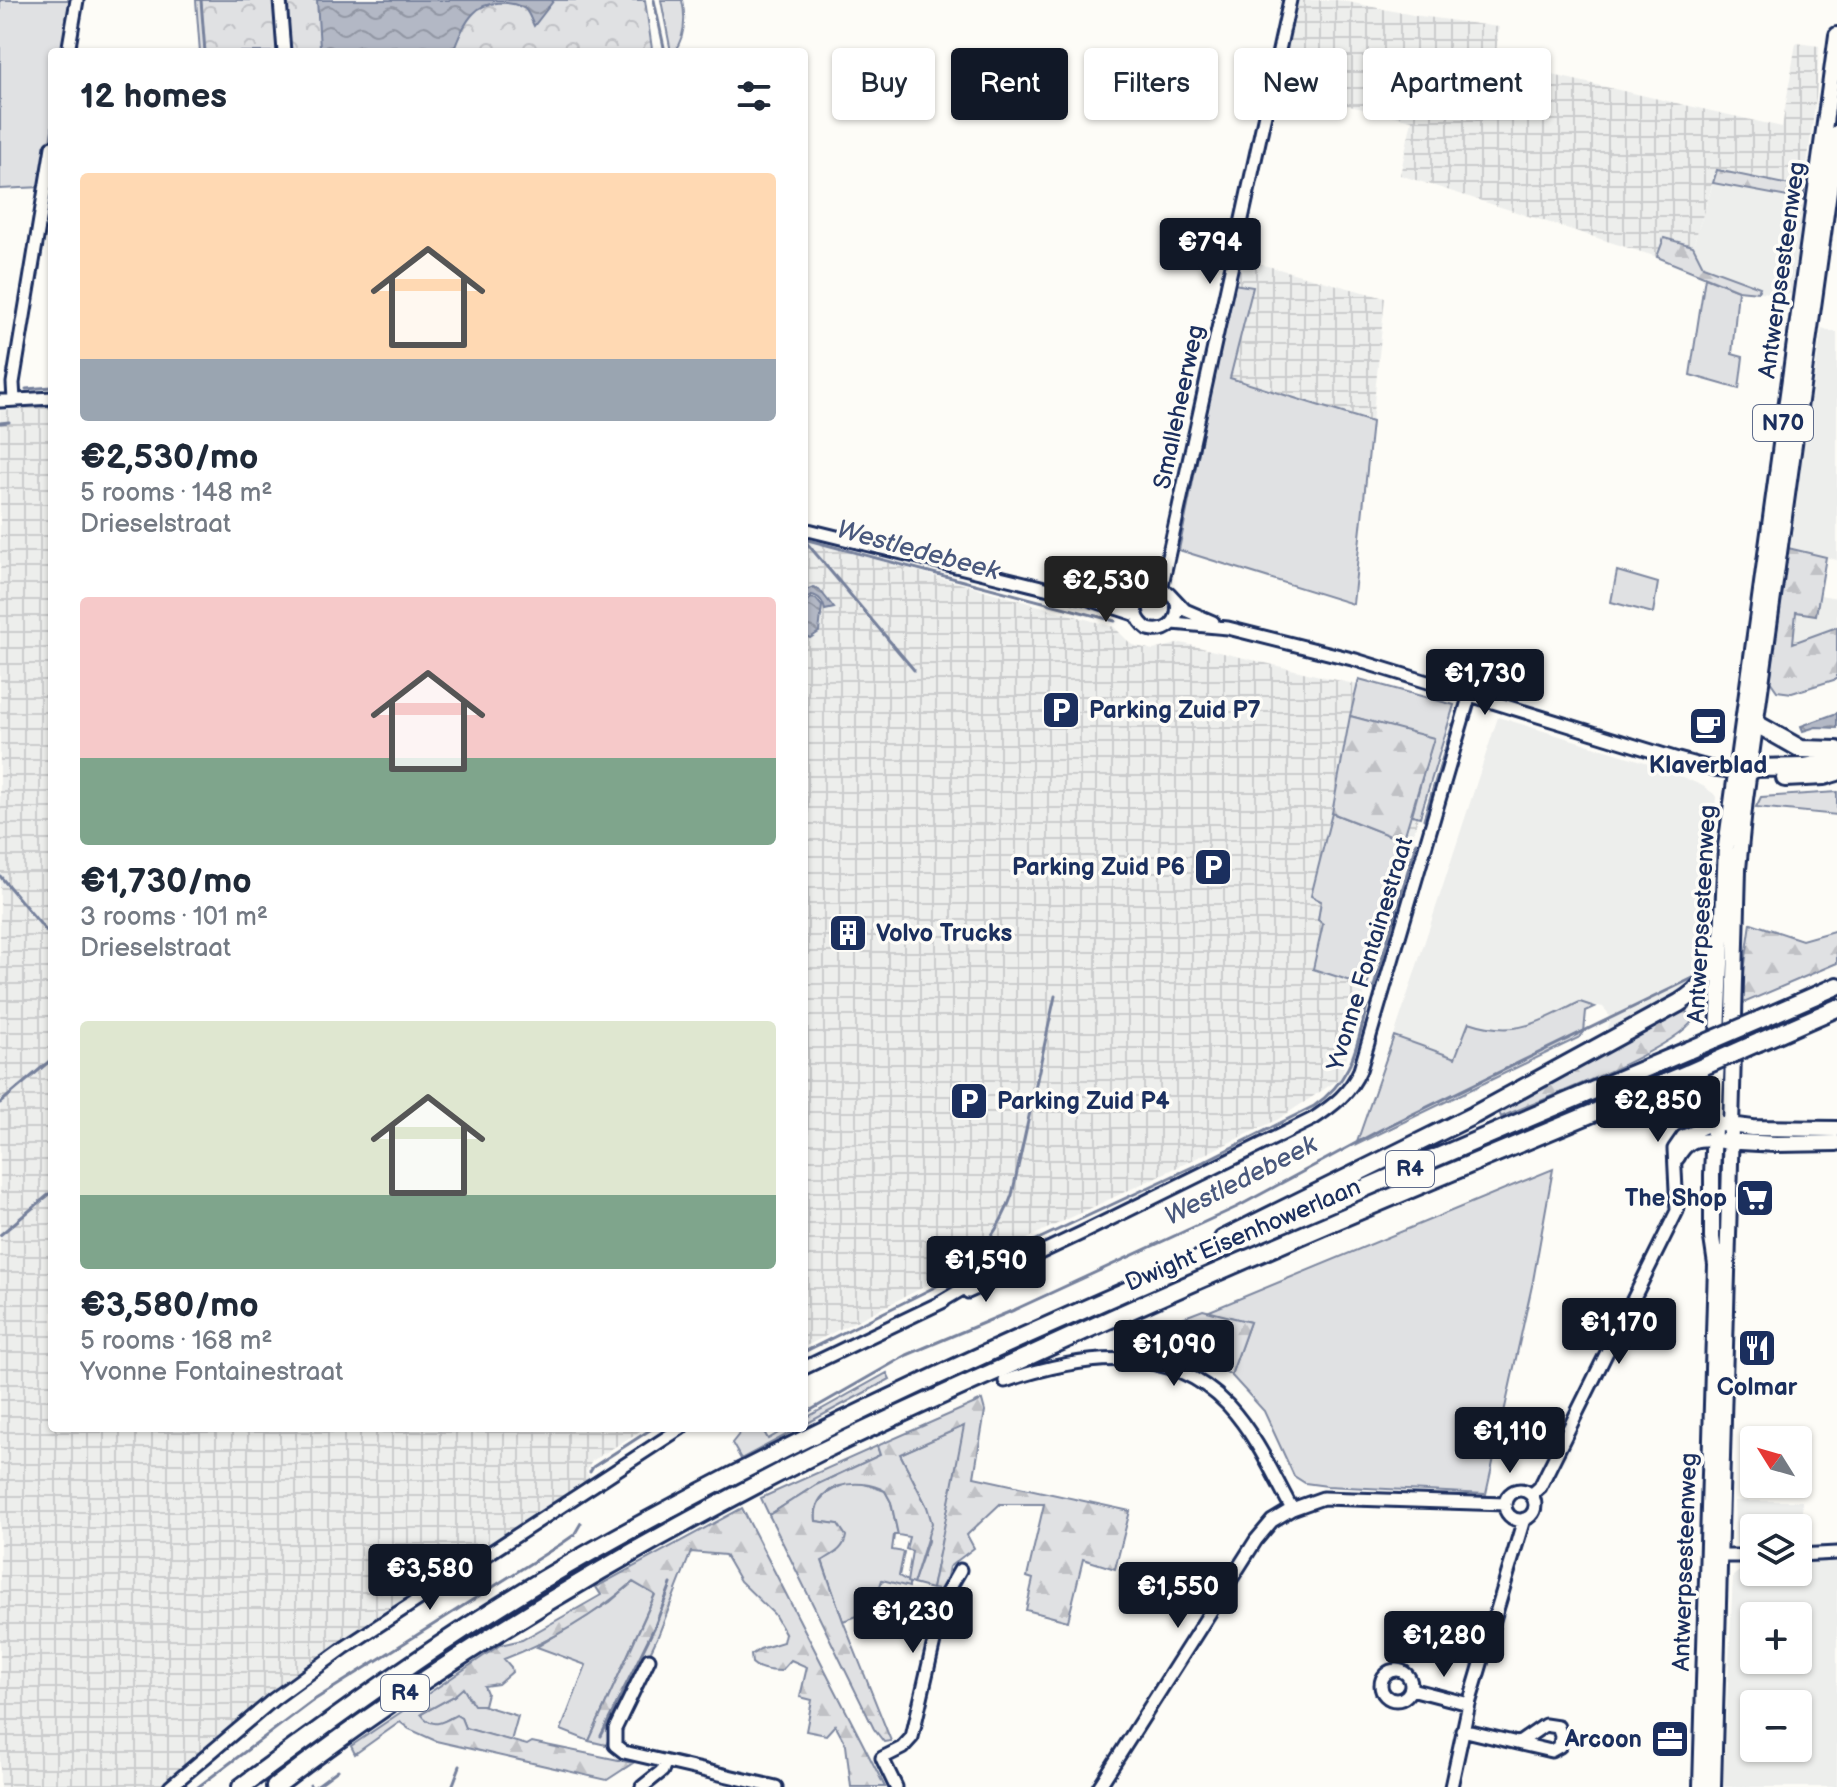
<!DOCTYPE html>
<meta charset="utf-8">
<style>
body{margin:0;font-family:"Balsamiq Sans",sans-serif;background:#f6f6f7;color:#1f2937;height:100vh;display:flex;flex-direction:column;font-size:30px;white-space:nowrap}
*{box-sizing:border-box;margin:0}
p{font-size:26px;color:#747a83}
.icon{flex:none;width:44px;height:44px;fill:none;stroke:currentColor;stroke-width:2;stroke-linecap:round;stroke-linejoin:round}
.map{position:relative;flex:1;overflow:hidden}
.sheet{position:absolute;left:48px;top:48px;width:760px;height:1384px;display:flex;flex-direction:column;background:#fff;border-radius:8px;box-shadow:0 2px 6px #0004}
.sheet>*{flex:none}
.hud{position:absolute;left:832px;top:48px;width:760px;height:72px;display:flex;gap:16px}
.needle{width:52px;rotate:307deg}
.buttons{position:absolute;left:1740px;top:1426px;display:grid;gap:16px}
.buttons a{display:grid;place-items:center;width:72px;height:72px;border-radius:8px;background:#fff;box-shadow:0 2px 6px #0004;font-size:40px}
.price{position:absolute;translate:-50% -68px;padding:0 18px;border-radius:8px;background:#111827;color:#fff;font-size:26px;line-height:52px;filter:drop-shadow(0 2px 4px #0008)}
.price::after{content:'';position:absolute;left:50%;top:48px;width:24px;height:18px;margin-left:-12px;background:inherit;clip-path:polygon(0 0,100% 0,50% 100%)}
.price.on{background:#222;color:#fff}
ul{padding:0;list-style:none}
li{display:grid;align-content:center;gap:16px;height:424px;padding:0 32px}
li span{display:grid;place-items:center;height:248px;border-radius:8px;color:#555}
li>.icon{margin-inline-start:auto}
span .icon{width:144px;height:144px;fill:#fffc;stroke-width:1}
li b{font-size:34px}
h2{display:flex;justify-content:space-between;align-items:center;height:96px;padding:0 32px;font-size:34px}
.chip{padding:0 28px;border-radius:8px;background:#fff;box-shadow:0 2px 6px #0004;font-size:28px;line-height:72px}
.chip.on{background:#111827;color:#fff}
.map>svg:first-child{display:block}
</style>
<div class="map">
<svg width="1837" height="1787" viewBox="0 0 1837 1787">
<defs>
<pattern id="industrial-grid" width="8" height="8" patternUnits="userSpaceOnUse" patternTransform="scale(2)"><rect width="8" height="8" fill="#edeeec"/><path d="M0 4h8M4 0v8" fill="none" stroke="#cbcccd"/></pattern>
<pattern id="forest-firs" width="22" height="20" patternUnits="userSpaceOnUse" patternTransform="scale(2)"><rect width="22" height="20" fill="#e0e1e3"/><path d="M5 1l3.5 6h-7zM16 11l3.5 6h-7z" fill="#c0c1c5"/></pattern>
<pattern id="park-crowns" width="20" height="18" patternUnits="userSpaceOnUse" patternTransform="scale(2)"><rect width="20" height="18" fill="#e0e1e3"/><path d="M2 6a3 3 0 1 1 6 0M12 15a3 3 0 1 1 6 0" fill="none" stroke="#c0c1c5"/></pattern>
<pattern id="water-waves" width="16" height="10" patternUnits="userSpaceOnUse" patternTransform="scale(2)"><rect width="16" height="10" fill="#b3b8c5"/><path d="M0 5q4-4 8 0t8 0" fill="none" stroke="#9196a3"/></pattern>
</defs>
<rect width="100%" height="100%" fill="#fdfcf7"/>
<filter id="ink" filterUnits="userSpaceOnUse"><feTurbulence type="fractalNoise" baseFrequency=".0125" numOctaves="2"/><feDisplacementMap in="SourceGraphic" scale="16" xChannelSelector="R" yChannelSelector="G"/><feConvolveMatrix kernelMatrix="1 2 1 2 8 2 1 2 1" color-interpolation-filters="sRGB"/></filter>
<g filter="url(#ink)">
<!-- built -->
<path fill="#edeeec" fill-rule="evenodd" d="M 1713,183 L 1804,200 L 1791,294 L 1758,292 L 1759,287 L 1703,266 L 1693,246 Z
M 1822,328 L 1837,333 L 1837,560 L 1788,548 Z
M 1820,595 L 1837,598 L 1837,627 L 1793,643 L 1796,611 L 1816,614 Z
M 1498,717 L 1655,765 L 1703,786 L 1714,794 L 1716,797 L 1703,955 L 1698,983 L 1606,1033 L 1610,1022 L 1608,1013 L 1603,1007 L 1580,1002 L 1528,1027 L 1492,1030 L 1455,1058 L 1394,1036 Z
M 1734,1501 L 1802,1501 L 1803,1541 L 1798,1541 L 1798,1528 L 1754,1528 L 1754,1543 L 1736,1544 Z
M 1798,1562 L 1837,1562 L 1837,1787 L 1723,1787 L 1733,1576 L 1749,1564 L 1754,1563 L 1754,1572 L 1798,1572 ZM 1798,1616 L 1798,1660 L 1754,1660 L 1754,1616 ZM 1798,1704 L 1798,1748 L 1754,1748 L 1754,1704 Z"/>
<!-- industrial -->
<path fill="url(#industrial-grid)" d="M 1296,0 L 1338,0 L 1413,15 L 1499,27 L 1495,62 L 1782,127 L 1796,43 L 1819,46 L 1816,98 L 1804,188 L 1717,170 L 1693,246 L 1664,238 L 1657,257 L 1400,175 L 1412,120 L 1278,90 Z
M 1238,258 L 1385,298 L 1372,422 L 1230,378 L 1253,287 L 1233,284 Z
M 52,405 L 52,1428 L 645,1428 L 592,1461 L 586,1472 L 591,1479 L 541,1516 L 464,1562 L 288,1679 L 160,1787 L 0,1787 L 0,411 Z
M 804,539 L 1114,627 L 1132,645 L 1153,650 L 1181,643 L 1455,708 L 1388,908 L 1341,1078 L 1277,1120 L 1036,1234 L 1007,1252 L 982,1245 L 968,1259 L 932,1283 L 804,1347 Z"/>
<!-- grass -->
<path fill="#e0e1e3" stroke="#7e88a0" stroke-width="2" d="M 0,0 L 74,0 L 65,52 L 52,52 L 52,130 L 42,187 L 0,189 Z
M 661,0 L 682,0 C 686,18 685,37 674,52 L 671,52 Z
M 1705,277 L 1738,290 L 1732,354 L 1743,357 L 1739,389 L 1690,375 Z
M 1233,284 L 1253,287 L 1230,378 L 1372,422 L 1353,604 L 1179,550 Z
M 1617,571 L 1658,583 L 1653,613 L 1611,602 Z
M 1359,679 L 1454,705 L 1420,817 L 1412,815 L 1433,739 L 1350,716 Z
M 1837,792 L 1837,815 L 1756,807 L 1761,797 Z
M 1332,813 L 1409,843 L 1367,986 L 1313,969 L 1323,924 L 1318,920 L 1321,901 L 1311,896 Z
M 1580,1002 L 1595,1007 L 1586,1011 L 1584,1032 L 1580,1037 L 1356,1145 L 1394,1036 L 1455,1058 L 1469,1022 C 1516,1038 1538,1022 1580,1002 Z
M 1553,1169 L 1533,1281 L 1486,1494 L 1327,1486 L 1305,1483 L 1294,1476 L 1264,1411 L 1231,1375 L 1250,1322 L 1207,1312 Z
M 887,1373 L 890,1379 L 804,1425 L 804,1419 Z
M 965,1425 L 932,1589 L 913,1584 L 928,1541 L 927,1507 L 900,1454 Z
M 744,1428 L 763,1430 L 768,1439 L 787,1428 L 799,1428 L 741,1459 L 732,1443 Z
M 877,1446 L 880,1455 L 816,1485 L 769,1515 L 761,1498 Z
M 848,1483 L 862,1483 L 885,1491 L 891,1502 L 898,1535 L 894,1535 L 892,1550 L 904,1552 L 899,1576 L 909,1582 L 909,1587 L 882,1580 L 872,1611 L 843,1621 L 822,1560 L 837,1552 L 838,1524 L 816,1521 C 813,1497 829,1491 848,1483 Z
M 633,1582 L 655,1594 L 589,1741 L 561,1730 L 586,1665 L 537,1647 L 610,1602 Z
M 463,1687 L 471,1702 L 518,1716 L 511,1741 L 465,1728 L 461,1718 L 450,1718 L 438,1725 L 425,1720 L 421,1714 L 454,1696 Z"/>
<!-- forest -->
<path fill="url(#forest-firs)" stroke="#7e88a0" stroke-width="2" d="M 1717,170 L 1804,188 L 1804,200 L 1713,183 Z
M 1664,238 L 1693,246 L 1703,266 L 1760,287 L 1758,292 L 1738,290 L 1657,257 Z
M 1788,548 L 1826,557 L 1816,615 L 1796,612 L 1793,643 L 1837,627 L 1837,679 L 1792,693 L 1777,691 L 1770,681 Z
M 1350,716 L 1434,738 L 1403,841 L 1332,813 Z
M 1751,923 L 1802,940 L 1837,930 L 1837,963 L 1739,1005 Z
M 1683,1009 L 1694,1019 C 1673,1051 1541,1100 1501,1117 L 1497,1107 Z
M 1203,1310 L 1250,1322 L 1231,1375 L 1199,1355 L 1131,1344 L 1132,1337 Z
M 982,1400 L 985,1411 L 974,1477 L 1130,1511 L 1115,1569 L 1083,1559 L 1068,1621 L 1026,1610 L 1033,1579 L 1027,1577 L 1044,1504 L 1000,1504 L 967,1535 L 974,1548 L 949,1567 L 944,1591 L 932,1589 L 964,1426 L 900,1454 L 927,1507 L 932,1523 L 913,1584 L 907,1582 L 912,1551 L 906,1549 L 909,1537 L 898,1535 L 891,1502 L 885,1491 C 860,1476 810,1483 816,1521 L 838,1524 L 846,1536 C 844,1550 833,1554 822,1561 L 843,1621 L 891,1741 L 884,1742 L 874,1729 L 769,1515 L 816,1485 L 880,1455 L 877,1446 Z
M 742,1508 L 885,1787 L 851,1787 L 846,1745 L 835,1725 L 826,1735 L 806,1731 L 812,1700 L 800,1697 L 807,1667 L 791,1660 L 781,1671 C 771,1671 759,1670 752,1663 L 751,1655 L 760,1649 L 783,1642 L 785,1633 L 774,1614 L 740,1581 L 725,1555 L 691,1552 L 658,1636 L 606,1745 L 589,1741 L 655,1595 L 633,1582 C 595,1615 551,1641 504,1659 L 511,1667 L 512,1672 L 498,1684 L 484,1686 L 487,1693 L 484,1705 L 474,1705 L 463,1688 L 454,1696 L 421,1714 C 432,1729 442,1723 456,1715 L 461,1718 L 465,1728 L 527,1745 L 532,1742 L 633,1763 L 607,1780 L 436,1741 L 409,1729 L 400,1722 L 355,1754 L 351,1746 L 500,1645 L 522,1640 L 601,1595 L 596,1587 Z"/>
<!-- park -->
<path fill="url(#park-crowns)" stroke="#7e88a0" stroke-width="2" d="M 196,0 L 645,0 L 652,49 L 639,52 L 200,52 Z"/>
<!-- water -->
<path fill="url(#water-waves)" stroke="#76819c" stroke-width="2" d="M 317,0 L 554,0 L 534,26 C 531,20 529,13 525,9 C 511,0 486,0 474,13 C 464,23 458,39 453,52 L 335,52 L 320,48 Z
M 813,587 L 819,589 L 834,608 L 825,610 C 823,602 820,596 811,595 L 804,600 L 804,591 Z
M 811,598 L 816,599 L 822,606 L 819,632 L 810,638 L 804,635 L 804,622 L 807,614 L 805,604 Z
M 1837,713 L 1837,728 L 1816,727 L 1803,731 L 1801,726 Z"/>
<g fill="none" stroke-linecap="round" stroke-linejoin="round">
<!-- stream -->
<path stroke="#76819c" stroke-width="3" d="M 201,0 L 205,52
M 654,0 L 665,52
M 26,389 L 52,387
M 42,406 L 52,406
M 0,423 L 9,422
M 804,539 L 1115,621
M 805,541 L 914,670
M 1424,819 L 1453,724
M 0,876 L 52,938
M 1373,990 L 1416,843
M 0,1103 L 52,1059
M 0,1235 L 52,1192
M 1034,1241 L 1203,1162 L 1314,1106 C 1353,1079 1356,1048 1367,1006
M 804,1352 L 953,1278 C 981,1255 1000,1229 1012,1195 L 1055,996
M 804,1414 L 907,1355 L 1014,1310 L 1237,1207 L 1382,1129 L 1693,978
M 771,1431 L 777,1428
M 590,1472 L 593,1467 L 653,1428
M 601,1736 L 655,1626 L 671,1584
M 310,1785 L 311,1787
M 198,1787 L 311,1702 L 561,1544 L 574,1535 L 581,1523
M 315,1787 L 338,1770
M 452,1787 L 460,1766"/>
<!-- minor casing -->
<g stroke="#1b2f5e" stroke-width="17">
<path id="minor" d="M 280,0 L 284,52
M 68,52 L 77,0
M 14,400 L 13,383 L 52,147
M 0,401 L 52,398
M 804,529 L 1086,598 L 1137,615
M 1161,589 L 1290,0
M 1102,599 L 1122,600 L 1142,595
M 1177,602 C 1180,622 1167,634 1148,629 C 1135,620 1133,608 1142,595 L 1158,589 L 1169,593 L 1185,610 L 1213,622
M 1173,623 L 1228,628 L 1356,660 L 1678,759 L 1715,769 L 1744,773
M 1678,1158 C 1687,1141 1696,1139 1714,1140
M 968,1292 L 997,1279 L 1008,1269
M 939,1303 L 993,1271 L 1012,1266 L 1082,1233 L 1313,1119 C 1334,1105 1350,1093 1360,1070 L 1470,694
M 804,1368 L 944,1301
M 1005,1381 C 1079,1356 1167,1341 1228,1405 C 1255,1434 1273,1474 1292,1509
M1505 1505a15 15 0 1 1 30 0a15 15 0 1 1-30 0Z
M 1531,1495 L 1540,1487 L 1677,1211 L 1674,1149 L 1683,1136 L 1715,1123
M 1798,1555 L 1837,1553
M 1712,1556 L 1754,1556
M 649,1659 L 615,1729 L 615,1745 L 624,1752 L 776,1787
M1381 1685a15 15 0 1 1 30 0a15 15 0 1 1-30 0Z
M 1411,1689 L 1469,1704
M 1462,1730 L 1551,1751 L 1560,1746 L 1561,1736 L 1558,1727 L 1545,1725 L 1519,1743
M 170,1787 L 274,1699 L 344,1648 L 681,1428
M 642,1787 L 662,1771 L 665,1763
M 896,1787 L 882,1758 L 902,1748 L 912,1737 L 944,1598 L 960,1570
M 1099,1787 L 1256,1540 L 1272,1521 L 1292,1509 L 1323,1498 L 1505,1504
M 1451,1787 L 1469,1704 L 1524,1519"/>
</g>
<!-- major casing -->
<g stroke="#1b2f5e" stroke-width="20">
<path id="major" d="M 1722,1124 L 1752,1128 L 1837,1129
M 1723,1141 L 1776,1144 L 1837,1143
M 1701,1787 L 1716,1265 L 1712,1238 L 1712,1175 L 1726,847 L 1837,35
M 1713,1787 L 1738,869 L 1745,799 L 1837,133"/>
</g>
<!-- highway casing -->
<g stroke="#1b2f5e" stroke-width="22">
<path id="highway" d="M 1755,723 L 1801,749 L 1837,750
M 1748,773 L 1756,768 L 1804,767 L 1837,761
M 1785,778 L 1824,776 L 1837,772
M 1759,1020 L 1837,986
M 1759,1042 L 1837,1008
M 1223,1239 L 1474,1115 L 1679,1003 C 1708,985 1711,973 1720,941
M 241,1787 C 353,1704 466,1622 587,1554 C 806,1430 1036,1329 1267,1230 C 1408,1170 1548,1109 1689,1050
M 275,1787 C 444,1657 628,1549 818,1453 C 887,1419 958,1388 1029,1356 C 1247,1256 1468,1165 1689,1073"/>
</g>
<!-- minor -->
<use href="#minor" stroke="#fdfcf7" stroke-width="11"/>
<!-- major -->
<use href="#major" stroke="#fdfcf7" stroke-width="14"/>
<!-- highway -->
<use href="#highway" stroke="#fdfcf7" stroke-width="16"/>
<!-- highway-bridge casing -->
<g stroke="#1b2f5e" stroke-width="22" stroke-linecap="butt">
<path id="highway-bridge" d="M 1689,1050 L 1759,1020
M 1689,1073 L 1759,1042"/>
</g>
<!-- highway-bridge -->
<use href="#highway-bridge" stroke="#fdfcf7" stroke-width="16"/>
</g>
</g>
<!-- icons -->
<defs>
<g id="parking-square" transform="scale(2)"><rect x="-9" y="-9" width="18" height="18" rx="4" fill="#1b2f5e" stroke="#fdfcf7"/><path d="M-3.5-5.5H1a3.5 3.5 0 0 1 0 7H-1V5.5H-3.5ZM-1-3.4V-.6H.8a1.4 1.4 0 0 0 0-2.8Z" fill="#fff"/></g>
<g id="cafe-square" transform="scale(2)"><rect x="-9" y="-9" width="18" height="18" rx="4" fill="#1b2f5e" stroke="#fdfcf7"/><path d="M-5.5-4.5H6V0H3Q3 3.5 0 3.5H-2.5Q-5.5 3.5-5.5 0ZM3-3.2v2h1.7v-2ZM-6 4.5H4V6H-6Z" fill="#fff"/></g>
<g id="building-square" transform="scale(2)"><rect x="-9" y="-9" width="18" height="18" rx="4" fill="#1b2f5e" stroke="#fdfcf7"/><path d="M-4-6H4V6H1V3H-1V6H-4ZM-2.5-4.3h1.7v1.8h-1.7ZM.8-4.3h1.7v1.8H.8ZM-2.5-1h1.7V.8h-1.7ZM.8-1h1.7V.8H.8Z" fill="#fff"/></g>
<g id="supermarket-square" transform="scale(2)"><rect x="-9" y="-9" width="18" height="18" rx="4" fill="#1b2f5e" stroke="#fdfcf7"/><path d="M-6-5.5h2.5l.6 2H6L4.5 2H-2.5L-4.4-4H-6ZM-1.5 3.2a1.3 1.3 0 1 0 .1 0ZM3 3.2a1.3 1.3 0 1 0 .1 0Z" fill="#fff"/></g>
<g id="restaurant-square" transform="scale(2)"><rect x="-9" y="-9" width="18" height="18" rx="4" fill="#1b2f5e" stroke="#fdfcf7"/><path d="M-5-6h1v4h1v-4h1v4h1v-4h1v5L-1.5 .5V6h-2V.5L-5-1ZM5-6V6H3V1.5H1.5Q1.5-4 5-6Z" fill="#fff"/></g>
<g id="office-square" transform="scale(2)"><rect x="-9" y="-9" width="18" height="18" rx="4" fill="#1b2f5e" stroke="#fdfcf7"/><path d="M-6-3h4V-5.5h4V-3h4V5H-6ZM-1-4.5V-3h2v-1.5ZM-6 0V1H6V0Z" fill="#fff"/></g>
</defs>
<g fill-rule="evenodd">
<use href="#parking-square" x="1061" y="710"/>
<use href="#cafe-square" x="1708" y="726"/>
<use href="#parking-square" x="1213" y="867"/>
<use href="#building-square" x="848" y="933"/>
<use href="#parking-square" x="969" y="1101"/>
<use href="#supermarket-square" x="1755" y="1198"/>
<use href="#restaurant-square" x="1757" y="1348"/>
<use href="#office-square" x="1670" y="1739"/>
</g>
<g text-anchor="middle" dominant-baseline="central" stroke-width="7" stroke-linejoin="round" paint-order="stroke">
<!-- shield labels -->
<g fill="#fdfcf7" stroke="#5f6c8c" stroke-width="2">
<rect x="1753" y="405" width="60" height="36" rx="6"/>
<rect x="1386" y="1151" width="48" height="36" rx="6"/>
<rect x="381" y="1675" width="48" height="36" rx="6"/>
</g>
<g font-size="22" font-weight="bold" fill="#1b2f5e">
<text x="1783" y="423">N70</text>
<text x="1410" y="1169">R4</text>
<text x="405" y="1693">R4</text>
</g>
<!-- street labels -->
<g font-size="24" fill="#1b2f5e" stroke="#fdfcf7">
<text transform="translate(1782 270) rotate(-82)">Antwerpsesteenweg</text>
<text transform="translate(1179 407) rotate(-78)">Smalleheerweg</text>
<text transform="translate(1702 914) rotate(-87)">Antwerpsesteenweg</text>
<text transform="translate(1370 954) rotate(-73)">Yvonne Fontainestraat</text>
<text transform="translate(1243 1235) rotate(-23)">Dwight Eisenhowerlaan</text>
<text transform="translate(1685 1562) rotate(-88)">Antwerpsesteenweg</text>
</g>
<!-- poi labels -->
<g font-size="24" font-weight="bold" fill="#1b2f5e" stroke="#fdfcf7" text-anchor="start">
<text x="1089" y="710">Parking Zuid P7</text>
<text x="1708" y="765" text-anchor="middle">Klaverblad</text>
<text x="1185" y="867" text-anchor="end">Parking Zuid P6</text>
<text x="876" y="933">Volvo Trucks</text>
<text x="997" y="1101">Parking Zuid P4</text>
<text x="1727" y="1198" text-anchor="end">The Shop</text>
<text x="1757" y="1387" text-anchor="middle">Colmar</text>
<text x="1642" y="1739" text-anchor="end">Arcoon</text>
</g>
<!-- water labels -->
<g font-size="26" font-style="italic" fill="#49587d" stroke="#fdfcf7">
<text transform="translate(918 551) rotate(15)">Westledebeek</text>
<text transform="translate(1241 1181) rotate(-27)">Westledebeek</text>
</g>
</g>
</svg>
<div class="buttons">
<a><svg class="needle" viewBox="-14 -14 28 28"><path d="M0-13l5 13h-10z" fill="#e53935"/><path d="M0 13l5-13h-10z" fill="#747a83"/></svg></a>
<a><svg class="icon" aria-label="layers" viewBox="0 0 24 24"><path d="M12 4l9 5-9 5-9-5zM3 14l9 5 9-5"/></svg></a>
<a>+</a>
<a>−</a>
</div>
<b class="price" style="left:1210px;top:286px">€794</b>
<b class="price on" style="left:1106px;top:624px">€2,530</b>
<b class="price" style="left:1485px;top:717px">€1,730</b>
<b class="price" style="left:1658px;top:1144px">€2,850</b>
<b class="price" style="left:986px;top:1304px">€1,590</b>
<b class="price" style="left:1619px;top:1366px">€1,170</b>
<b class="price" style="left:1174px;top:1388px">€1,090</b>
<b class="price" style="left:1510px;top:1475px">€1,110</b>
<b class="price" style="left:430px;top:1612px">€3,580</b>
<b class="price" style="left:1178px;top:1630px">€1,550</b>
<b class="price" style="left:913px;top:1655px">€1,230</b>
<b class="price" style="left:1444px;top:1679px">€1,280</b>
<div class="hud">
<a class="chip">Buy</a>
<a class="chip on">Rent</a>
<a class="chip">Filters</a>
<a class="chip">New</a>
<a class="chip">Apartment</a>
</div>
<section class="sheet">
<h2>12 homes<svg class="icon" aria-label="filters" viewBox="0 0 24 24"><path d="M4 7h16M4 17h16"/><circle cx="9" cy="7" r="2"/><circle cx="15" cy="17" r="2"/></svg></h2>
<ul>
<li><span style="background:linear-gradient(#ffd9b3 75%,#9aa5b1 0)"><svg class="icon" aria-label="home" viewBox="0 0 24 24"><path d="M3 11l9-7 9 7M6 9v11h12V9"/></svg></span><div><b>€2,530/mo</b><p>5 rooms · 148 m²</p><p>Drieselstraat</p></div></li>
<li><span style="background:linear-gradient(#f6c9c9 65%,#7fa58c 0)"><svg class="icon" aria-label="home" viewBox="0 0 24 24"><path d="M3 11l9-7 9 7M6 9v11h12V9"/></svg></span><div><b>€1,730/mo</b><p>3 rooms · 101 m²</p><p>Drieselstraat</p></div></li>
<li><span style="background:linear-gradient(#dfe7d0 70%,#7fa58c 0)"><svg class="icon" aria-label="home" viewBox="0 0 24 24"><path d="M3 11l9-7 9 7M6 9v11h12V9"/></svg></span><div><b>€3,580/mo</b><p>5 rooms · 168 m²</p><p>Yvonne Fontainestraat</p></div></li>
</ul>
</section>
</div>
